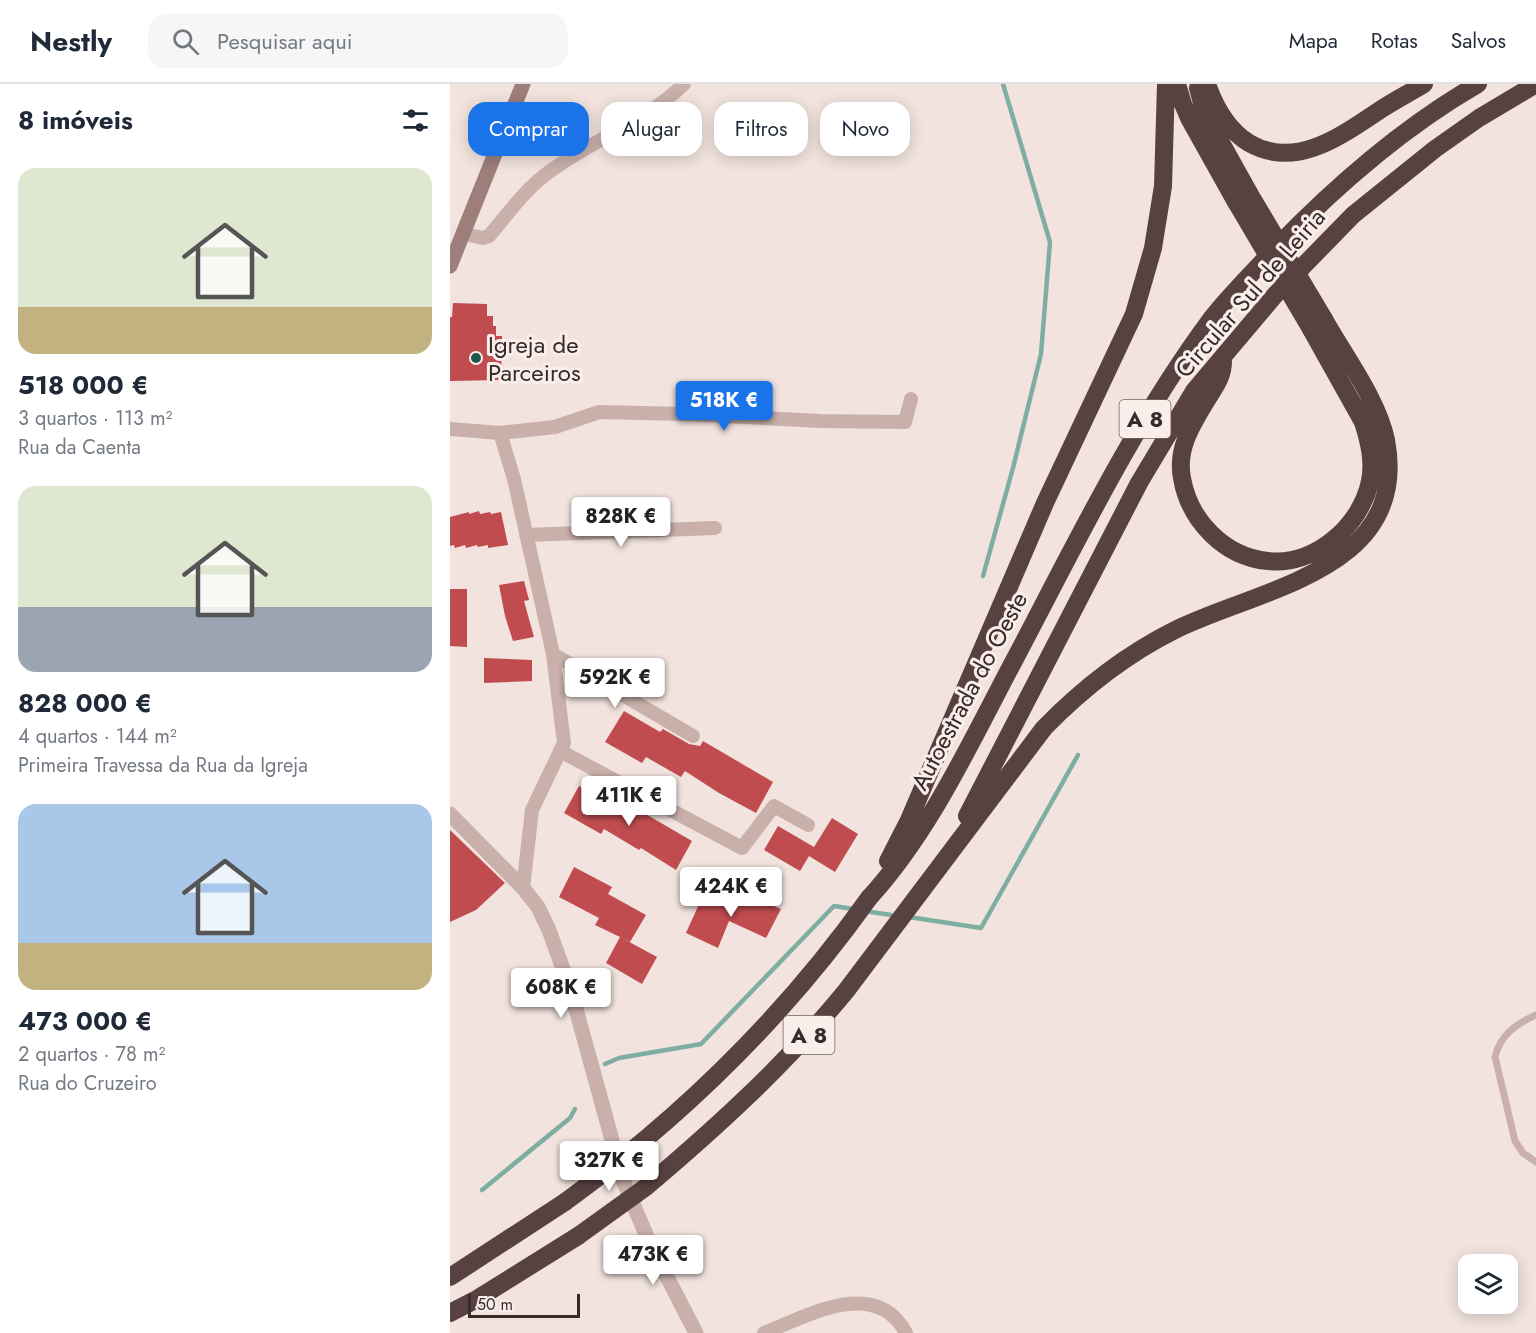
<!DOCTYPE html>
<html lang="pt">
<meta charset="utf-8">
<style>
body{margin:0;font-family:Jost,sans-serif;background:#f6f6f7;color:#1f2937;height:100vh;display:flex;flex-direction:column;font-size:22px;white-space:nowrap}
*{box-sizing:border-box;margin:0}
p{font-size:20px;color:#747a83}
.icon{flex:none;width:33px;height:33px;fill:none;stroke:currentColor;stroke-width:2;stroke-linecap:round;stroke-linejoin:round}
.map{position:relative;flex:1;overflow:hidden}
.panel{display:flex;flex-direction:column;background:#fff;width:450px}
.panel>*{flex:none}
.top-card{position:absolute;left:18px;top:18px;width:570px;height:54px;display:flex;gap:12px}
.tools{position:absolute;left:1008px;top:1170px;display:grid;gap:12px}
.tools a{display:grid;place-items:center;width:60px;height:60px;border-radius:12px;background:#fff;box-shadow:0 3px 15px #0003;font-size:30px}
.scale{position:absolute;left:18px;bottom:15px;width:112px;box-sizing:border-box;padding-left:6px;border:3px solid #372a29;border-top:0;font-size:16px;line-height:21px;white-space:nowrap;color:#372a29;-webkit-text-stroke:4px #f9eeea;paint-order:stroke}
.price{position:absolute;translate:-50% -51px;padding:0 14px;border-radius:6px;background:#fff;color:#222;font-size:20px;line-height:39px;filter:drop-shadow(0 2px 3px #0008)}
.price::after{content:'';position:absolute;left:50%;top:36px;width:18px;height:14px;margin-left:-9px;background:inherit;clip-path:polygon(0 0,100% 0,50% 100%)}
.price.active{background:#1a73e8;color:#fff}
ul{padding:0;list-style:none}
li{display:grid;align-content:center;gap:12px;height:318px;padding:0 18px}
li span{display:grid;place-items:center;height:186px;border-radius:18px;color:#555}
li>.icon{margin-inline-start:auto}
span .icon{width:108px;height:108px;fill:#fffc;stroke-width:1}
li b{font-size:26px}
h2{display:flex;justify-content:space-between;align-items:center;height:72px;padding:0 18px;font-size:26px}
.pill{padding:0 21px;border-radius:18px;background:#fff;box-shadow:0 3px 15px #0003;font-size:21px;line-height:54px}
.pill.active{background:#1a73e8;color:#fff}
header{display:flex;align-items:center;gap:36px;box-sizing:border-box;height:84px;padding:0 30px;background:#fff;border-bottom:2px solid #e0e1e3}
header strong{font-size:28px}
nav{display:flex;gap:33px;margin-inline-start:auto;font-size:21px}
.search{width:420px;height:54px;background:#f6f6f7;display:flex;align-items:center;gap:15px;box-sizing:border-box;padding:0 21px;border-radius:18px;color:#747a83;font-size:22px}
main{display:flex;flex:1;min-height:0}
.map>svg:first-child{display:block}
</style>
<header>
<strong>Nestly</strong>
<div class="search"><svg class="icon" aria-label="search" viewBox="0 0 24 24"><circle cx="10" cy="10" r="6"/><path d="M15 15l6 6"/></svg>Pesquisar aqui</div>
<nav><a>Mapa</a><a>Rotas</a><a>Salvos</a></nav>
</header>
<main>
<section class="panel">
<h2>8 imóveis<svg class="icon" aria-label="filters" viewBox="0 0 24 24"><path d="M4 7h16M4 17h16"/><circle cx="9" cy="7" r="2"/><circle cx="15" cy="17" r="2"/></svg></h2>
<ul>
<li><span style="background:linear-gradient(#dfe7d0 75%,#c2b280 0)"><svg class="icon" aria-label="home" viewBox="0 0 24 24"><path d="M3 11l9-7 9 7M6 9v11h12V9"/></svg></span><div><b>518 000 €</b><p>3 quartos · 113 m²</p><p>Rua da Caenta</p></div></li>
<li><span style="background:linear-gradient(#dfe7d0 65%,#9aa5b1 0)"><svg class="icon" aria-label="home" viewBox="0 0 24 24"><path d="M3 11l9-7 9 7M6 9v11h12V9"/></svg></span><div><b>828 000 €</b><p>4 quartos · 144 m²</p><p>Primeira Travessa da Rua da Igreja</p></div></li>
<li><span style="background:linear-gradient(#a9c7e8 75%,#c2b280 0)"><svg class="icon" aria-label="home" viewBox="0 0 24 24"><path d="M3 11l9-7 9 7M6 9v11h12V9"/></svg></span><div><b>473 000 €</b><p>2 quartos · 78 m²</p><p>Rua do Cruzeiro</p></div></li>
</ul>
</section>
<div class="map">
<svg width="1086" height="1249" viewBox="0 0 1086 1249">
<rect width="100%" height="100%" fill="#f2e3de"/>
<g fill="none" stroke-linecap="round" stroke-linejoin="round">
<!-- stream -->
<path stroke="#7eaea2" stroke-width="4.5" d="M 533,492 L 563,384 L 591,270 L 600,158 L 553,0
M 414,827 L 448,832
M 459,833 L 531,844 L 628,671
M 155,980 L 169,974 L 251,960 L 384,822 L 403,825
M 32,1106 L 120,1034 L 125,1025"/>
</g>
<!-- building -->
<path fill="#c14c50" d="M 3,219 L 37,220 L 37,232 L 43,232 L 43,242 L 46,242 L 46,252 L 52,252 L 51,296 L 0,297 L 0,233 L 2,233 Z
M 29,427 L 30,430 L 40,428 L 41,430 L 51,428 L 58,461 L 38,464 L 38,461 L 28,463 L 27,461 L 16,464 L 15,461 L 5,464 L 4,461 L 0,462 L 0,433 L 19,428 L 19,430 Z
M 74,497 L 79,516 L 74,517 L 84,553 L 63,557 L 55,532 L 49,501 Z
M 0,505 L 17,505 L 17,563 L 0,562 Z
M 34,574 L 82,576 L 82,597 L 34,599 Z
M 174,627 L 210,648 L 213,645 L 239,660 L 250,662 L 253,657 L 323,698 L 306,729 L 269,709 L 235,687 L 231,693 L 196,673 L 192,679 L 155,658 Z
M 129,702 L 166,723 L 170,715 L 242,757 L 226,786 L 191,764 L 189,766 L 154,745 L 151,750 L 114,729 Z
M 382,734 L 408,750 L 385,788 L 359,772 L 350,787 L 314,766 L 328,742 L 364,763 L 359,771 Z
M 0,746 L 55,799 L 26,826 L 0,838 Z
M 124,783 L 162,803 L 158,810 L 196,831 L 180,858 L 172,854 L 207,873 L 192,900 L 156,879 L 170,853 L 145,841 L 149,834 L 109,813 Z
M 292,808 L 331,825 L 316,854 L 279,837 L 268,864 L 236,849 L 254,809 L 286,822 Z"/>
<g fill="none" stroke-linecap="round" stroke-linejoin="round">
<!-- service -->
<path stroke="#c9b0aa" stroke-width="7" d="M 1086,931 C 1066,940 1050,951 1045,973 L 1065,1057 L 1073,1069 L 1086,1078"/>
<!-- minor -->
<path stroke="#c9b0aa" stroke-width="14" d="M 14,150 L 33,154 L 39,152 C 58,130 75,105 99,88 C 142,56 195,38 234,0
M 0,345 L 50,349 L 64,395 L 103,570 L 114,659 L 82,726 L 73,804
M 50,349 L 105,343 L 149,328 L 235,330 L 370,337 L 455,338 L 461,315
M 76,451 L 265,444
M 103,570 L 243,652
M 110,667 L 292,764 L 324,722 L 358,741
M 314,1249 C 357,1232 426,1192 456,1249"/>
<!-- tertiary -->
<path stroke="#c9b0aa" stroke-width="15" d="M 0,730 L 73,804 L 88,823 L 99,846 L 121,907 L 173,1096 L 200,1160 L 246,1249"/>
<!-- secondary -->
<path stroke="#9d7e7b" stroke-width="15" d="M 0,182 L 73,0"/>
<!-- motorway -->
<path stroke="#584141" stroke-width="18" d="M 727,0 L 733,20 L 739,34 L 786,118
M 757,0 C 765,23 778,46 799,59 C 846,86 891,52 930,26 C 944,17 959,9 974,0
M 748,4 L 755,30 L 799,109
M 773,277 C 773,292 766,301 758,314 C 743,339 726,364 732,394 C 739,436 774,473 818,477 C 865,482 911,442 920,397 C 924,377 919,357 913,338 L 861,245
M 517,732 L 689,399 L 744,307 L 825,211 L 903,131 L 985,65 L 1029,34 L 1086,0
M 438,777 L 459,736 L 595,419 L 684,230 L 703,164 L 713,102 L 716,0
M 419,814 C 482,745 523,653 567,571 C 627,457 684,339 761,235 C 779,212 800,191 820,170 C 883,104 950,45 1028,0
M 196,1103 C 268,1042 336,980 396,907 L 594,644 C 633,604 675,571 725,546 C 809,504 961,487 936,356 C 928,316 894,271 874,235
M 0,1193 L 115,1118
M 0,1229 L 27,1215 L 128,1152"/>
<!-- motorway-bridge -->
<path stroke="#584141" stroke-width="18" d="M 799,109 L 874,235
M 786,118 L 861,245
M 115,1118 C 232,1033 335,932 419,814
M 128,1152 L 196,1103"/>
</g>
<!-- markers -->
<circle fill="#20574c" stroke="#f9eeea" stroke-width="2" cx="26" cy="274" r="6"/>
<g text-anchor="middle" dominant-baseline="central" stroke-width="6" stroke-linejoin="round" paint-order="stroke">
<!-- shield labels -->
<g fill="#f9eeea" stroke="#716563" stroke-width="1.5">
<rect x="669.5" y="316" width="51" height="38" rx="4.5"/>
<rect x="333.5" y="932" width="51" height="38" rx="4.5"/>
</g>
<g font-size="22" font-weight="bold" fill="#372a29">
<text x="695" y="335">A 8</text>
<text x="359" y="951">A 8</text>
</g>
<!-- street labels -->
<g font-size="24" fill="#372a29" stroke="#f9eeea">
<text transform="translate(800 209) rotate(-49)">Circular Sul de Leiria</text>
<text transform="translate(519 607) rotate(-62)">Autoestrada do Oeste</text>
</g>
<!-- poi labels -->
<g font-size="24" fill="#372a29" stroke="#f9eeea" text-anchor="start">
<text x="38" y="260">Igreja de<tspan x="38" dy="28">Parceiros</tspan></text>
</g>
</g>
</svg>
<div class="tools">
<a><svg class="icon" aria-label="layers" viewBox="0 0 24 24"><path d="M12 4l9 5-9 5-9-5zM3 14l9 5 9-5"/></svg></a>
</div>
<div class="scale">50 m</div>
<b class="price active" style="left:274px;top:348px">518K €</b>
<b class="price" style="left:171px;top:464px">828K €</b>
<b class="price" style="left:165px;top:625px">592K €</b>
<b class="price" style="left:179px;top:743px">411K €</b>
<b class="price" style="left:281px;top:834px">424K €</b>
<b class="price" style="left:111px;top:935px">608K €</b>
<b class="price" style="left:159px;top:1108px">327K €</b>
<b class="price" style="left:203px;top:1202px">473K €</b>
<div class="top-card">
<a class="pill active">Comprar</a>
<a class="pill">Alugar</a>
<a class="pill">Filtros</a>
<a class="pill">Novo</a>
</div>
</div>
</main>
